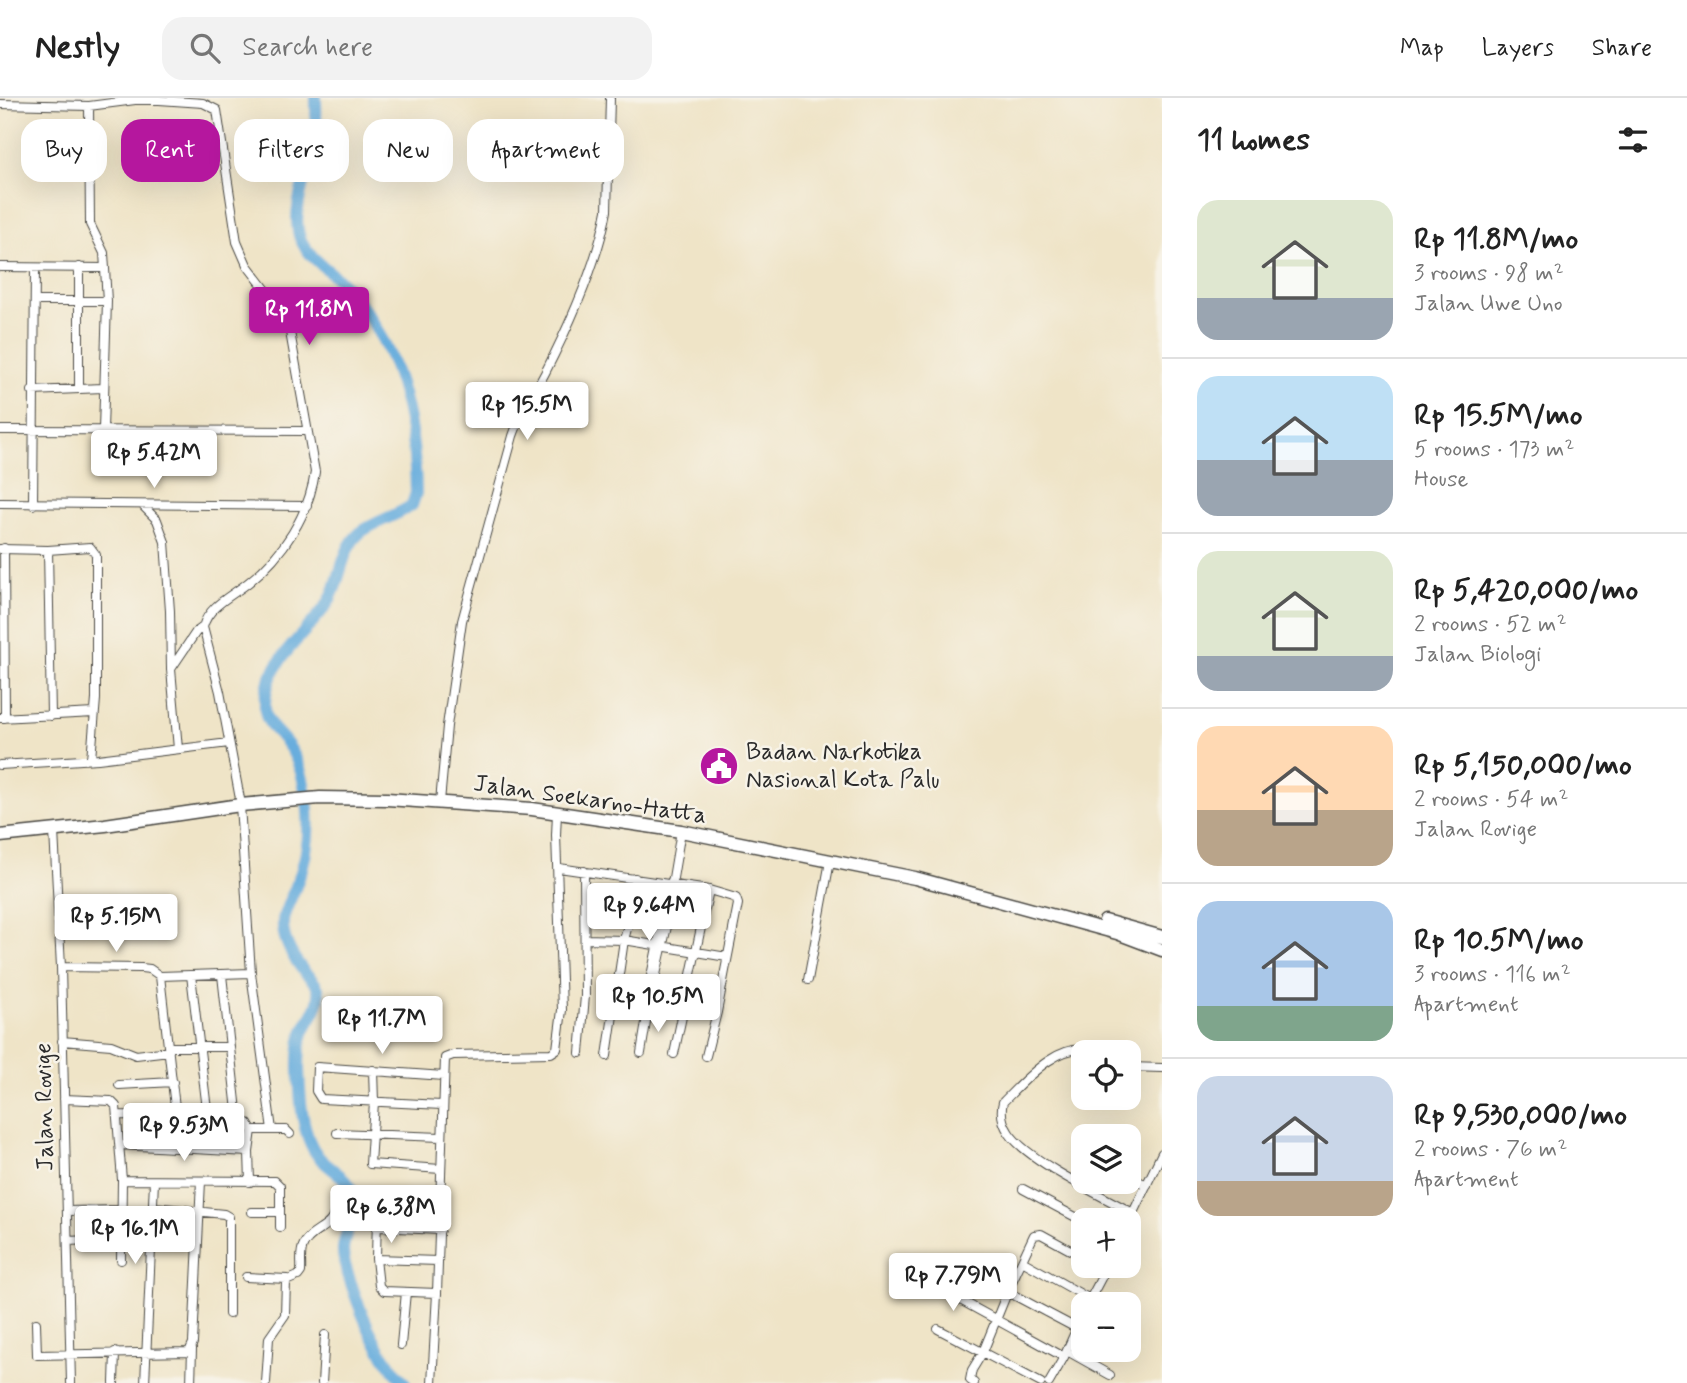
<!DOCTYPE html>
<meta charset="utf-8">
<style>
body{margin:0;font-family:Mynerve,sans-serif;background:#f2f2f2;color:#222;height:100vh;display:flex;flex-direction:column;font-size:26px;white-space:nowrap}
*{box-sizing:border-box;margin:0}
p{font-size:23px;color:#767676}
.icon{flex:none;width:38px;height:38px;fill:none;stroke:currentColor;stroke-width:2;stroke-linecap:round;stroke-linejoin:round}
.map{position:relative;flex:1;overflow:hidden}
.drawer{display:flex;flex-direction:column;background:#fff;width:525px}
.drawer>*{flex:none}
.hud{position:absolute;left:21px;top:21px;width:665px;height:63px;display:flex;gap:14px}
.tools{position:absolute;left:1071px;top:942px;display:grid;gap:14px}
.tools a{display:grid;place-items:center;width:70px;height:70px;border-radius:14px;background:#fff;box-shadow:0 7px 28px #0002;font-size:35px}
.price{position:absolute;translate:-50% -60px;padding:0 16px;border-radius:7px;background:#fff;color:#222;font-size:23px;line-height:46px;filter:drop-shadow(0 2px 4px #0008)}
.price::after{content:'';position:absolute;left:50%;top:42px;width:21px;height:16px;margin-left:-10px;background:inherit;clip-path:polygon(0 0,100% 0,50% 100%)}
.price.selected{background:#b5179e;color:#fff}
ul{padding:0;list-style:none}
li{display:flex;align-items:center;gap:21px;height:175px;padding:0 35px}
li+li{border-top:2px solid #e0e0e0}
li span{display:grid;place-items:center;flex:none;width:196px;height:140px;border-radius:21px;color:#555}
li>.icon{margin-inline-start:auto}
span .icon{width:84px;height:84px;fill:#fffc;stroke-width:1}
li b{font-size:30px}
h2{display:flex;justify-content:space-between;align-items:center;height:84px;padding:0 35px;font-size:30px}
.tag{padding:0 24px;border-radius:21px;background:#fff;box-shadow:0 7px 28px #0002;font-size:24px;line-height:63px}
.tag.selected{background:#b5179e;color:#fff}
header{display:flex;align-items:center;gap:42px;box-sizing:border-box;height:98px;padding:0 35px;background:#fff;border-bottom:2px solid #e0e0e0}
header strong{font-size:33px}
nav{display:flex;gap:38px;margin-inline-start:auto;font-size:24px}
.search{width:490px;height:63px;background:#f2f2f2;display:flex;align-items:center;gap:18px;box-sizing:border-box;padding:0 24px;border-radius:21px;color:#767676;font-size:26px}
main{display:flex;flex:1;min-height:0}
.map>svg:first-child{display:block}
</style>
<header>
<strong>Nestly</strong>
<div class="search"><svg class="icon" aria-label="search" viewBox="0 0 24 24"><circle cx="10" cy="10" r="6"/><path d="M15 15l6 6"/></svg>Search here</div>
<nav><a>Map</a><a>Layers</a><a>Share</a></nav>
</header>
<main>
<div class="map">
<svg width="1162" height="1285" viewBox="0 0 1162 1285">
<rect width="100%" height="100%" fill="#f7f3e8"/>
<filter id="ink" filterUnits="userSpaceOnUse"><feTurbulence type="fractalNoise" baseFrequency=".0143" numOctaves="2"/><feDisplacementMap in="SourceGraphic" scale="14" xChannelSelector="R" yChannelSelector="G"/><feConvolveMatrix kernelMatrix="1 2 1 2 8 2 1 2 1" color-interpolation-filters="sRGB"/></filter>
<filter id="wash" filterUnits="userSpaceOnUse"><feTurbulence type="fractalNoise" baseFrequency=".00686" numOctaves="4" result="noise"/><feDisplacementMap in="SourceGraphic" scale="28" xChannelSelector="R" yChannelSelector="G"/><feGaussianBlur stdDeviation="1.57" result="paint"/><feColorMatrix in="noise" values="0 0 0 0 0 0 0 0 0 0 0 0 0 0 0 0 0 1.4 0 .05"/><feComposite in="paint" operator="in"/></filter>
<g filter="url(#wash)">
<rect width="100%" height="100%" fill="#efe4c7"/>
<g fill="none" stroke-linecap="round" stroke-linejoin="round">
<!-- river -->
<path stroke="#67addd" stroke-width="12" d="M 316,0 C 316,12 317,25 315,37 C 311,65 291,110 299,137 C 306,159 330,172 345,188 C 397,243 415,321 416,395 L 412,407 C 397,418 376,423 361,434 C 340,451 342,483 328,505 C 309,533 275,557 267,591 C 258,630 279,629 293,655 C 303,673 305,691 308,711 C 310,737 306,764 296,788 C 292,799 284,812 283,823 C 282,840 292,858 302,871 C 307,878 315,882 318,891 C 323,907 308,921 303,935 C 299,947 299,959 299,971 C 300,998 301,1037 318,1058 C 330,1073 352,1079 354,1101 C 356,1119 343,1136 343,1153 C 343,1165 348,1176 352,1188 C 364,1224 379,1257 405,1285"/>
</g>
</g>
<g filter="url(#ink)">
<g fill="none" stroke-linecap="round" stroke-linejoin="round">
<!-- street casing -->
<g stroke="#484742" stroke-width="10">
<path id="street" d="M 0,6 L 89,8 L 135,2 L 159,2 L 203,5 L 217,12 L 237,144 L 247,167 L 273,201 L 290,234 L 315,374 C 309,417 283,457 249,484 C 232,498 209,507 203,529 L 220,594 L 240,701
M 89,8 L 90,126 L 104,155 L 107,203 L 103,332
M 0,169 L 105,170
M 79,169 L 79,290
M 35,203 L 107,203
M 32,293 L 103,290
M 0,332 L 307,333
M 0,405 L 307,408
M 33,407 L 35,170
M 142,407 L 157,422 L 165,444 L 170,513 L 171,571
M 4,450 L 5,620
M 0,451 L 48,452 L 90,449 L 96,457 L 96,601 L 91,661
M 48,452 L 51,618
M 0,620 L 94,615
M 178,651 L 171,571 L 196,534 L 203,529
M 0,667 L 98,661 L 229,645
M 440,704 L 447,628 L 462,523 L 513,338 C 521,315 534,296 545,275 C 570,226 597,167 607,113 L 610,0
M 240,707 L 251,875 L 272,1032
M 54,733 L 61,869 L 71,1285
M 559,770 L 709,792 L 736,800 L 738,806 L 717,914 L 706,958
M 585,841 L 624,842 L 727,859
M 61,869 L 141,870 L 150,871 L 160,878
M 191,877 L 208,1020
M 222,877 L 238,1022
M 808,882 L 830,763
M 615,898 L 717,914
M 648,912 L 646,902 L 670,787 L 673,780 L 681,733
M 62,943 L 111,947 L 136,957 L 169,953
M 169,949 L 230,949
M 1093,954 C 1061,940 1023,984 1003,1004 C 1000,1015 1003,1026 1009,1035 C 1028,1063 1102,1098 1133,1115
M 580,955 L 585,898 L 584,773
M 641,955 L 648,912 L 668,824
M 674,956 L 709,792
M 607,958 L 624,842 L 632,812 L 635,780
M 1129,969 L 1162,970
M 373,972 L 374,1004 L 370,1066 L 441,1071
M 119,987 L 173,984
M 64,1001 L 111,1003 L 116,1008 L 122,1082 L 121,1162
M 442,1007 L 321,1001 L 316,993 L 317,969 L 444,978
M 118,1017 L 176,1018 L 238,1022 L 248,1025 L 252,1032 L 249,1054 L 250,1084
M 176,1018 L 160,878 L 251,875
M 252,1032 L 286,1032 L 290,1036
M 337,1035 L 441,1039
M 120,1047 L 249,1054
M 1129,1079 L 1147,1087
M 122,1082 L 275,1083 L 280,1088 L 280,1129
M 1023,1091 L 1083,1123
M 374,1099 L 440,1101
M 154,1109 L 224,1116 L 229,1119 L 229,1216
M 67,1113 L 121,1112
M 252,1114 L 279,1114
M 377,1116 L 376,1161 L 379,1188 L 384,1193 L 437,1195 L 445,960 L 453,957 L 551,955 L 557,951 L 562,912 L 556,737 L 557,715
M 1129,1123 L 1162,1055
M 378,1129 L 440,1132
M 68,1143 L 110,1141
M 376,1161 L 438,1163
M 1022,1163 L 1090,1201
M 960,1165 L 1009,1190
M 246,1179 L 287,1181
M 924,1182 L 1064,1259
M 1008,1194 L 1076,1230
M 1088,1205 L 1108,1167
M 36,1225 L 37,1257 L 189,1254 L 193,1245 L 201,1083
M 938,1231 L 1041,1285
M 401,1247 L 406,1194
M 1067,1253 L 1110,1277
M 114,1285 L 115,1254
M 145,1285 L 154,1083
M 191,1285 L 192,1251
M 266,1285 L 269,1240 L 285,1217 L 286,1183 L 298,1178 L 301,1174 C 302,1165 299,1155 304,1146 C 313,1130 335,1131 335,1109
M 322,1285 L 325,1237
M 432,1285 L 437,1195
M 974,1285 L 970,1282 L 972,1272 L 983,1254 L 1009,1190 L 1034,1137 L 1041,1136 L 1083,1159
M 1049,1285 L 1064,1259 L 1083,1216"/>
</g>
<!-- primary casing -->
<g stroke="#484742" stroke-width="15">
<path id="primary" d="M 0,738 L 105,727 L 240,707 L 320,700 L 387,701 L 532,711 L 681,733 L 915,780 L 1117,835 L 1162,852
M 1105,823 L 1162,839"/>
</g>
<!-- street -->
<use href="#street" stroke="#fff" stroke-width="8"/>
<!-- primary -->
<use href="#primary" stroke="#fff" stroke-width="12"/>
</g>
</g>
<!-- icons -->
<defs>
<g id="civic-disc" transform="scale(2.0125)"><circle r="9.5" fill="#b5179e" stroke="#f7f3e8"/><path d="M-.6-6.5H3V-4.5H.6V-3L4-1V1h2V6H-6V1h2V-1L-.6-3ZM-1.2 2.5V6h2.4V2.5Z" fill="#fff"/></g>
</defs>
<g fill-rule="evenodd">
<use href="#civic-disc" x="719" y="668"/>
</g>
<g text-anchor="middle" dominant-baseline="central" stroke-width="5" stroke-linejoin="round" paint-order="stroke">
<!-- poi labels -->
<g font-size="24" fill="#2b2b2b" stroke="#f7f3e8" text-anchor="start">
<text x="746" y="654">Badan Narkotika<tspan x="746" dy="28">Nasional Kota Palu</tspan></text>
</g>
<!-- street labels -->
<g font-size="24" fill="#2b2b2b" stroke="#f7f3e8">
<text transform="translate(590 702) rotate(8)">Jalan Soekarno-Hatta</text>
<text transform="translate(45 1009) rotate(-91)">Jalan Rovige</text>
</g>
</g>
</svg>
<div class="tools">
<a><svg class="icon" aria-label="locate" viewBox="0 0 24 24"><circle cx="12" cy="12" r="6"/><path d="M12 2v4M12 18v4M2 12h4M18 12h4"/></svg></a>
<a><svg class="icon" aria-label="layers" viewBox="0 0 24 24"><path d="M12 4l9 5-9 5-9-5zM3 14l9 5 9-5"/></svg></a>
<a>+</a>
<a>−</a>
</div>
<b class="price selected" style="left:309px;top:249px">Rp 11.8M</b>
<b class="price" style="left:527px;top:344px">Rp 15.5M</b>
<b class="price" style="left:154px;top:392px">Rp 5.42M</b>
<b class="price" style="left:649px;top:845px">Rp 9.64M</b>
<b class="price" style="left:116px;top:856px">Rp 5.15M</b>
<b class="price" style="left:658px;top:936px">Rp 10.5M</b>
<b class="price" style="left:382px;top:958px">Rp 11.7M</b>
<b class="price" style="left:184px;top:1065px">Rp 9.53M</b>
<b class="price" style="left:391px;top:1147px">Rp 6.38M</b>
<b class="price" style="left:135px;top:1168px">Rp 16.1M</b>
<b class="price" style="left:953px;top:1215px">Rp 7.79M</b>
<div class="hud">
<a class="tag">Buy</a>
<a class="tag selected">Rent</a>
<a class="tag">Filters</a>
<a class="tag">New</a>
<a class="tag">Apartment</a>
</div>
</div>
<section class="drawer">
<h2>11 homes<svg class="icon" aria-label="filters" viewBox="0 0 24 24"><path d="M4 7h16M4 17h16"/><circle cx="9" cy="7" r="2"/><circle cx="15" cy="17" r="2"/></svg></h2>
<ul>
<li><span style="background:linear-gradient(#dfe7d0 70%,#9aa5b1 0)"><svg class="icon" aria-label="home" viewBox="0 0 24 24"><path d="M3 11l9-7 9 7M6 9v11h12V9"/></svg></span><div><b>Rp 11.8M/mo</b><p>3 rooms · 98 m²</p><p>Jalan Uwe Uno</p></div></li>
<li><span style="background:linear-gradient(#bfe0f5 60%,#9aa5b1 0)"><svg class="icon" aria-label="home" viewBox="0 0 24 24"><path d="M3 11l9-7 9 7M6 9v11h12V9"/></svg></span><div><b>Rp 15.5M/mo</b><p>5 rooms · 173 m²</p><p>House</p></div></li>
<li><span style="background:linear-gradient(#dfe7d0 75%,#9aa5b1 0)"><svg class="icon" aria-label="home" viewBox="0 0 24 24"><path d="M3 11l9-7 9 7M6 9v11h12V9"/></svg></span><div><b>Rp 5,420,000/mo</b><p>2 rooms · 52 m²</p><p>Jalan Biologi</p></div></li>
<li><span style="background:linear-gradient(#ffd9b3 60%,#b9a48a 0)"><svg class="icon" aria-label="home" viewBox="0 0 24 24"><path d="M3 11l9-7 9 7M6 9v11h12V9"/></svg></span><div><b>Rp 5,150,000/mo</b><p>2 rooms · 54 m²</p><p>Jalan Rovige</p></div></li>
<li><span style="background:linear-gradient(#a9c7e8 75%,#7fa58c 0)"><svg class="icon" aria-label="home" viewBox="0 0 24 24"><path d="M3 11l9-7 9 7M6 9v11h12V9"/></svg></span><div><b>Rp 10.5M/mo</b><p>3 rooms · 116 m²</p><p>Apartment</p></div></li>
<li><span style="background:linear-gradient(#c9d6e8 75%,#b9a48a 0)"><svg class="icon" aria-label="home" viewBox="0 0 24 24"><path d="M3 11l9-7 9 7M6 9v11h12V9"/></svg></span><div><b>Rp 9,530,000/mo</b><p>2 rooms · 76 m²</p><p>Apartment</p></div></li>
</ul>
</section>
</main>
